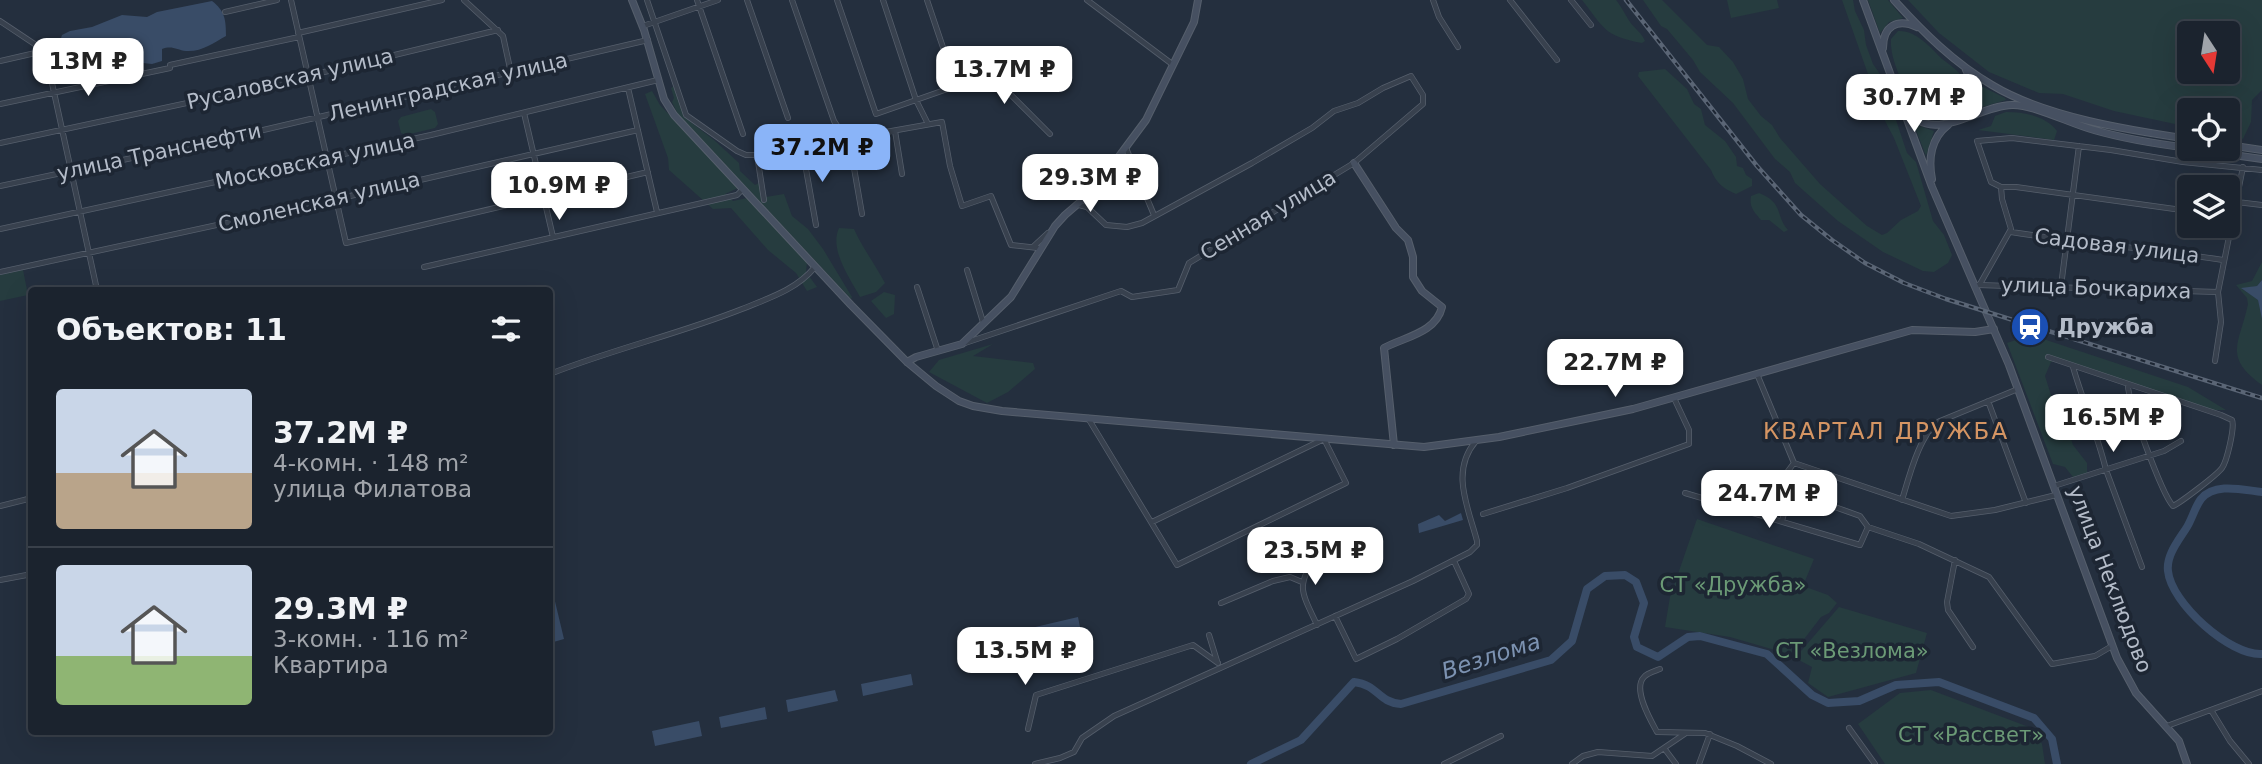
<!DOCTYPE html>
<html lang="ru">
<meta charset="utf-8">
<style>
body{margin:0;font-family:"DejaVu Sans",sans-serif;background:#242b36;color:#f1f3f6;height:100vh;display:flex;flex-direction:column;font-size:26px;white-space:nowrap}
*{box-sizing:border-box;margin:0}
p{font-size:23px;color:#a0a4aa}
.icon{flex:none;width:38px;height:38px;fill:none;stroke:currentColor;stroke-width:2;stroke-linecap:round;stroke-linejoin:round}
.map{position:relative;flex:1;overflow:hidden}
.side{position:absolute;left:28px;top:287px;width:525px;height:448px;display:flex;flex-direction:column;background:#1b232e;border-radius:7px;box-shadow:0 7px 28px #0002,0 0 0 2px #39404a}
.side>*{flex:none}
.needle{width:46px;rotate:168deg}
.controls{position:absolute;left:2177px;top:21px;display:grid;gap:14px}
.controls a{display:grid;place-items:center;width:63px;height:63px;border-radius:7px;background:#1b232e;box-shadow:0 7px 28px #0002,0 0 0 2px #39404a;font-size:35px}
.price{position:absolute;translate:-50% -60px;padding:0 16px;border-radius:14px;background:#fff;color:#222;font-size:23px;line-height:46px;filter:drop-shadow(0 2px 4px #0008)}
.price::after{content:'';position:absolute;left:50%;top:42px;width:21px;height:16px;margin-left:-10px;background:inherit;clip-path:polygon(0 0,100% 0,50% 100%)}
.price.current{background:#8ab4f8;color:#111}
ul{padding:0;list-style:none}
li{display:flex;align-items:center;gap:21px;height:175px;padding:0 28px}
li+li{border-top:2px solid #39404a}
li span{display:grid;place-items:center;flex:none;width:196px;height:140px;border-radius:7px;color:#555}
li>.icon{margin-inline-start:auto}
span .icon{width:84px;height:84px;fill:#fffc;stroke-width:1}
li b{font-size:30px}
h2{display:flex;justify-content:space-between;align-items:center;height:84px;padding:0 28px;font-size:30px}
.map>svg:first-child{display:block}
</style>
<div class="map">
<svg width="2262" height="764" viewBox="0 0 2262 764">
<rect width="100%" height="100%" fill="#242f3e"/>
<!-- green -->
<path fill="#263c3f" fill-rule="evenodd" d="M 1582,0 L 1616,0 C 1622,7 1625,15 1630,22 C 1635,29 1642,33 1645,41 L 1642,43 C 1604,36 1604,28 1582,0 Z
M 1643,0 L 1662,0 L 1707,45 L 1719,47 L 1733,62 L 1743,79 L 1748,99 L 1761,116 L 1772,125 L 1780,138 L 1820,184 L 1867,226 L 1882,235 L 1887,233 L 1901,220 L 1918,211 L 1921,206 L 1894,138 L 1883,117 L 1842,0 L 1853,0 L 1855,11 L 1864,30 L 1866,45 L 1873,64 L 1882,77 L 1882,90 L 1895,117 L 1907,153 L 1916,162 L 1933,221 L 1944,235 L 1952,255 L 1948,263 L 1934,272 L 1923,271 L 1883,252 L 1838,221 L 1795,183 L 1790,172 L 1775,159 L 1733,103 L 1700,72 L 1693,60 L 1667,29 L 1661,26 Z
M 1727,0 L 1777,0 L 1779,8 L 1731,18 Z
M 1868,0 L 1888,0 L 1903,18 L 1889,22 L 1880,33 Z
M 1908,0 L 2262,0 L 2262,90 L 2252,100 L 2251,122 L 2243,139 L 2228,134 L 2228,110 L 2189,110 L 2189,127 L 2114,111 L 2063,94 L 2039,93 L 1989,72 L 1939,33 ZM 2189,33 L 2228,33 L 2228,72 L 2189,72 Z
M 1898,31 C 1916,30 1930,47 1942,59 C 1950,65 1961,72 1965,82 C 1976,108 1938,131 1918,114 C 1909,107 1905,91 1901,80 C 1896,67 1890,53 1891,39 Z
M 1665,69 L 1687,89 L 1694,104 L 1701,109 L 1705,125 L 1725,141 L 1736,157 L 1737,166 L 1743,168 L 1746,175 L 1752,179 L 1752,186 L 1736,194 C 1724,189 1716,183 1711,170 L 1638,76 L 1639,72 Z
M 1977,84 L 2005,98 L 2006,100 L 1972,110 L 1976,100 Z
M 674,86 L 684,117 L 714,140 L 739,163 L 740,171 L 755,185 L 759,183 L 766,197 L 784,194 L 792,216 L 808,229 L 823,249 L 852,297 L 851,299 L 678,114 L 672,102 L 674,98 L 671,88 Z
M 652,91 L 660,105 L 738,188 L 725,194 L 733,201 L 747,198 L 807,262 L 806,272 L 817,287 L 807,291 L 796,273 L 768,250 L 731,208 L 713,209 L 669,170 L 668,158 L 645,94 Z
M 431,109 L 435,112 L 438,124 L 435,128 L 406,135 L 401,133 L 398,121 L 401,117 Z
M 2006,112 C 2024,112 2046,116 2057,131 L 2054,140 L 1978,130 L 1991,126 L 1995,116 Z
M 1914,124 L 1934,131 L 1926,156 L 1914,125 Z
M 1759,193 C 1784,203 1775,215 1788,230 L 1784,232 L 1769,220 L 1761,220 C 1754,212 1749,207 1751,196 Z
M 839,228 L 854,229 C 863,249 875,264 885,283 L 876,292 L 860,297 C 850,278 829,250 839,228 Z
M 2262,262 L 2262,280 L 2257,286 L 2242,289 L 2258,299 L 2262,319 L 2262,385 C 2222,356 2240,343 2248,304 L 2247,298 L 2236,285 L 2252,281 Z
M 23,270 L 28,295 L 0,301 L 0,275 Z
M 884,292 L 895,295 L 894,314 L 886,318 L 871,301 Z
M 2031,335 L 2188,387 L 2226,410 L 2212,410 L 2062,360 L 2051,362 L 2045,376 L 2051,395 L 2064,417 L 2073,445 L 2087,463 L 2087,473 L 2073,477 L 2065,467 L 2053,464 L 2007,343 Z
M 993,344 L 973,356 L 1033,363 L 1035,369 L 1008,392 L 987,403 L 929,372 L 939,360 Z
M 1697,519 L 1814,559 L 1803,586 L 1828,595 L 1837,603 L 1829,613 L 1821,617 L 1792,655 L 1730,637 L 1665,627 L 1670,597 Z
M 1839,607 L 1927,633 L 1916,673 L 1828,697 L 1808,683 L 1812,667 L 1795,658 Z
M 1931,690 L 2034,729 L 2042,744 L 2045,764 L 1885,764 L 1858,724 L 1900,693 Z"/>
<!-- water -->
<path fill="#394c67" d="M 212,1 C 225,11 226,20 226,36 C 213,43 202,52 186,51 C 177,50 172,45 162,49 L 162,61 L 152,64 L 143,63 L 66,73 C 56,65 58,46 62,35 L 70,31 L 92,27 L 122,15 L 147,17 L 157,12 Z
M 2262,280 L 2262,319 L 2258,300 L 2241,288 L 2257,286 Z
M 1461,513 L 1463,520 L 1419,533 L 1418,524 L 1439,515 L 1445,521 Z
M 553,593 L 564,639 L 550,643 L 550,594 Z
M 1078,617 L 1081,632 L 1034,642 L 1031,628 Z
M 911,674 L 913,685 L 863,696 L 861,684 Z
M 835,690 L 838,701 L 788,712 L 786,700 Z
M 765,707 L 767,719 L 721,728 L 719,717 Z
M 699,721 L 702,736 L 655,746 L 652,731 Z"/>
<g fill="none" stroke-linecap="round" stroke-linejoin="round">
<!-- river -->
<path stroke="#394c67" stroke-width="8" d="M 2262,492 C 2243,490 2215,482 2201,499 C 2195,507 2192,519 2187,527 C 2179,540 2166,555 2168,571 C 2171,603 2230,656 2262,654
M 1251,764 L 1301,740 L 1354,682 C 1379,685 1377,702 1401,704 L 1551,660 L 1572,641 L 1587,589 L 1605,576 L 1625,575 L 1636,582 L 1644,603 L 1634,637 L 1637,647 L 1658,657 L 1688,637 L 1700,636 L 1767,654 L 1812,695 L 1828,703 L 1859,701 L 1896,685 L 1939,682 L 2034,718 L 2052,739 L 2057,764"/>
<!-- street casing -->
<g stroke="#565f6c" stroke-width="6">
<path id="street" d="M 291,0 L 346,243 L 648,172
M 464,0 L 503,36 L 511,73
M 647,0 L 686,115 L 737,151 L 746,155 L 757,155 L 942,122 L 950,166 L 962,206 L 991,196 L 1011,245 L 1038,248 L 1040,250
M 697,0 L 743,134
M 747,0 L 788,118
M 792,0 L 834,121 L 850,145 L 862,214
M 837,0 L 876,114 L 956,86 L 927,0
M 883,0 L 916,100 L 928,124
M 1087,0 L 1172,64
M 1433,0 L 1439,17 L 1458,47
M 1510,0 L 1557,60
M 1571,0 L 1591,25
M 225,12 L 277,0
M 0,21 L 45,51 L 97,290
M 643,26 L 718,0
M 298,33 L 442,0
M 0,61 L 44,51
M 170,65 L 299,37
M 956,86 L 985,76 L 992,76 L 1050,134
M 628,88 L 657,212
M 0,104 L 170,68
M 524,113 L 553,237
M 895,131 L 902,174
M 0,143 L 262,87 L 498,30
M 802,147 L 816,225
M 1126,148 L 1154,215
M 757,155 L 764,200
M 0,186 L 259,131 L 648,40
M 2001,187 L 2016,187 L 2189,211
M 2237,202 L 2262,205
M 0,229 L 431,135 L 658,80
M 2011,232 C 2081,243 2153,249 2223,260
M 1034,246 L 1048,233
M 424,267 L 737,195 L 743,189
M 967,270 L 983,322
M 0,272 L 337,199 L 638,130
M 1980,284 L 2011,229 L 2002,199 L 2001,187 L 1991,182 L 1977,141 L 2012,138 L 2111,150 L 2183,162 L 2262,170
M 1978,285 L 2218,292
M 2061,286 L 2079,146
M 917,287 L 938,351
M 965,343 L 1121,291 L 1132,297 L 1178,290 L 1189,263 L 1354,163 L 1423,104 L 1423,95 L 1411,76 L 1383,88 L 1358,103 L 1334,111 L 1312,128 L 1252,163 L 1142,223 L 1127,227 L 1106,225 L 1087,207 L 1079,205
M 2048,357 L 2221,415 L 2232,420 C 2235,427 2227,461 2222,468 C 2217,475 2180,503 2173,506 C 2162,494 2127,400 2128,384
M 2215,361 L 2221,322 L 2218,292 L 2243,167
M 2073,367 C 2083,402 2098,436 2106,470 L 2142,567
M 550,374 C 613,349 679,334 742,309 C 769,298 796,290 815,267
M 1757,374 L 1794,463 L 1951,516 L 1995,510 L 2056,495
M 1988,401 L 2026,503
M 1088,418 L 1177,565 L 1346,483 L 1324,439 L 1152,522
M 2054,486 L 2164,451 L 2181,441
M 1790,491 L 1860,516 L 1868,527
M 1685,493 L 1860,545 L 1868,527
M 1902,500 C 1909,477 1920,432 1940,421 L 2018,389
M 0,506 L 32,498
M 1483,514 L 1567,488 L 1689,444 L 1689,430 L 1674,398
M 1782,521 L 1790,491 L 1788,471 L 1794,463
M 1868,527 L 1919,544 L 1989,577 L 2052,664 L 2095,656 L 2112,646
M 1955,560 L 1947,602 L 1948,610 L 1973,647
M 0,580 L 32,574
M 1221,603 L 1273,581 L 1290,577 L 1302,582
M 1335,616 L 1356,659 L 1397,639 L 1466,599 L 1469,594 L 1454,561
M 1317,625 C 1298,585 1298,588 1318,550
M 1209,635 L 1217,661
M 1660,669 C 1655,671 1647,673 1644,677 C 1632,689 1651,721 1657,732 L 1705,733 L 1737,746 L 1771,764
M 2211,710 L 2230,741 L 2249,764
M 2167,726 L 2262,691
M 1849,728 L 1875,764
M 1028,729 L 1036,695 L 1193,645 L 1218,663
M 1664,748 L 1676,764
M 1035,764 L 1060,758 L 1074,752 L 1082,738 L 1114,716 L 1413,581 L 1470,552 L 1477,545 L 1477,541 C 1468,507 1450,471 1476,441
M 1444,764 L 1501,736
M 1572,764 L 1583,756 L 1598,752 L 1652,756 L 1686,733
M 1699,764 L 1710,734"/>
</g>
<!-- secondary casing -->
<g stroke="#565f6c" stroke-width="8">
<path id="secondary" d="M 632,0 L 644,30 L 664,99 L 674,115 L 851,305 L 907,362 L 936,386 L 959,401 L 973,406 L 1002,411 L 1424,447 L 1499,437 L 1633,409 L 1912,330 L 1975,332 L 1994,329
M 1863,0 L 1932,187 L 2009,365 L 2117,658 L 2136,693 L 2179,741 L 2187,764
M 1894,0 C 1923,32 1954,63 1992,85 C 2045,117 2128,130 2189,139
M 1883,48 C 1883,26 1897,18 1917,27
M 1904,105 C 1930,149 1974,106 2012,105 C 2033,104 2071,124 2094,130 C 2125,139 2157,144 2189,148
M 1956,118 C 1972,104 1977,89 1966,70
M 2228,145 L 2262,150
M 2191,149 L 2262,159
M 1354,163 L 1396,228 L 1408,240 L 1413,257 L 1413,277 L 1422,291 L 1442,307 C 1436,333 1404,337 1384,348 L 1394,445
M 1932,179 C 1928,159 1931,138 1948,125
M 907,362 L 916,357 L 962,344 L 1011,297 L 1055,226 L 1065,215 L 1094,190 L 1146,120 L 1194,22 L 1198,0"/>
</g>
<!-- street -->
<use href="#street" stroke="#38414e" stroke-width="4.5"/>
<!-- secondary -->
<use href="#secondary" stroke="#465061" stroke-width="6"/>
<!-- rail casing -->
<g stroke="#5a6575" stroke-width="4.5">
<path id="rail" d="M 1626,0 L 1757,166 L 1801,215 L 1832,240 L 1865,263 L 1904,283 L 1946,299 L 2262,398"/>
</g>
<!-- rail -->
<use href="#rail" stroke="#1d2633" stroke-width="2" stroke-dasharray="5" stroke-linecap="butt"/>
</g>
<!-- icons -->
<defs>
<g id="station-disc" transform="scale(2.0125)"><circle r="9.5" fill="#1a4fb4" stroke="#1d2633"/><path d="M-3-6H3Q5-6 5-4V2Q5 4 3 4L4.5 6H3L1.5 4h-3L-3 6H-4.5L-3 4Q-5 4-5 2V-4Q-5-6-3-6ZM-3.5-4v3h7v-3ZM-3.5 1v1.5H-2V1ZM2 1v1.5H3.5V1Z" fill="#fff"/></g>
</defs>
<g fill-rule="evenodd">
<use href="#station-disc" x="2030" y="327"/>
</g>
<g text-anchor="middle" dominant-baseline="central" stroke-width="7" stroke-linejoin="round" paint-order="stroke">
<!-- street labels -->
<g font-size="21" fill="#b4bcc9" stroke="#1d2633">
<text transform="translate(290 79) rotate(-13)">Русаловская улица</text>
<text transform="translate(448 87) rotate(-13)">Ленинградская улица</text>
<text transform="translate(159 152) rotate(-12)">улица Транснефти</text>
<text transform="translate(315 161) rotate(-12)">Московская улица</text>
<text transform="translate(319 202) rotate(-13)">Смоленская улица</text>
<text transform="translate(1268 215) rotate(-31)">Сенная улица</text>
<text transform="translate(2117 246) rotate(7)">Садовая улица</text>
<text transform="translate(2096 288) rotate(2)">улица Бочкариха</text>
<text transform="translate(2110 579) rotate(69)">улица Неклюдово</text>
</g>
<!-- poi labels -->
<g font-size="21" font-weight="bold" fill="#b4bcc9" stroke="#1d2633" text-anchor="start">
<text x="2057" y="327">Дружба</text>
</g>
<!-- park labels -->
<g font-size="21" fill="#6b9a76" stroke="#1d2633">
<text x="1733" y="585">СТ «Дружба»</text>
<text x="1852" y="651">СТ «Везлома»</text>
<text x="1971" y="735">СТ «Рассвет»</text>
</g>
<!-- neighbourhood labels -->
<g font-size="23" letter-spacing="2" fill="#d59563" stroke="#1d2633">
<text x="1886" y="431">КВАРТАЛ ДРУЖБА</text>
</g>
<!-- water labels -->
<g font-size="23" font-style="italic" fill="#7c92b1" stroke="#1d2633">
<text transform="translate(1491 656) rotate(-18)">Везлома</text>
</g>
</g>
</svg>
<div class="controls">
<a><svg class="needle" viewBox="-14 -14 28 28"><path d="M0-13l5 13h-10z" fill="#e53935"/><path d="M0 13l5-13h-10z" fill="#a0a4aa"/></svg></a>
<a><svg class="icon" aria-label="locate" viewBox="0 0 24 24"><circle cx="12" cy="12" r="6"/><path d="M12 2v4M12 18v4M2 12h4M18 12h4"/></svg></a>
<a><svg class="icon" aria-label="layers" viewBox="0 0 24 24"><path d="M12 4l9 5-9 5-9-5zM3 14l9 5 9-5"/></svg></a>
</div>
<b class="price" style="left:88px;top:98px">13M ₽</b>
<b class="price" style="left:1004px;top:106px">13.7M ₽</b>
<b class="price" style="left:1914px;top:134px">30.7M ₽</b>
<b class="price current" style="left:822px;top:184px">37.2M ₽</b>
<b class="price" style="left:1090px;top:214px">29.3M ₽</b>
<b class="price" style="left:559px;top:222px">10.9M ₽</b>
<b class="price" style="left:1615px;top:399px">22.7M ₽</b>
<b class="price" style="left:2113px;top:454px">16.5M ₽</b>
<b class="price" style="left:1769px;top:530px">24.7M ₽</b>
<b class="price" style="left:1315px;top:587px">23.5M ₽</b>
<b class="price" style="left:1025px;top:687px">13.5M ₽</b>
<section class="side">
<h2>Объектов: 11<svg class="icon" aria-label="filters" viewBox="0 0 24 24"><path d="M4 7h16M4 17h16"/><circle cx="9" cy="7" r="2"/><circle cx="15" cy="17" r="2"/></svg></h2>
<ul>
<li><span style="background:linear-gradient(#c9d6e8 60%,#b9a48a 0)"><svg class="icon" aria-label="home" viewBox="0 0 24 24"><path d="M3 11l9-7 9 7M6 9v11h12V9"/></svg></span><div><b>37.2M ₽</b><p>4-комн. · 148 m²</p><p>улица Филатова</p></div></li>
<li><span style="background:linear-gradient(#c9d6e8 65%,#8fb573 0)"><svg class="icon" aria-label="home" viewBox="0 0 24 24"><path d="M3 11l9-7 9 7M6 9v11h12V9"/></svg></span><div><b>29.3M ₽</b><p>3-комн. · 116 m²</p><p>Квартира</p></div></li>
</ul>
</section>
</div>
